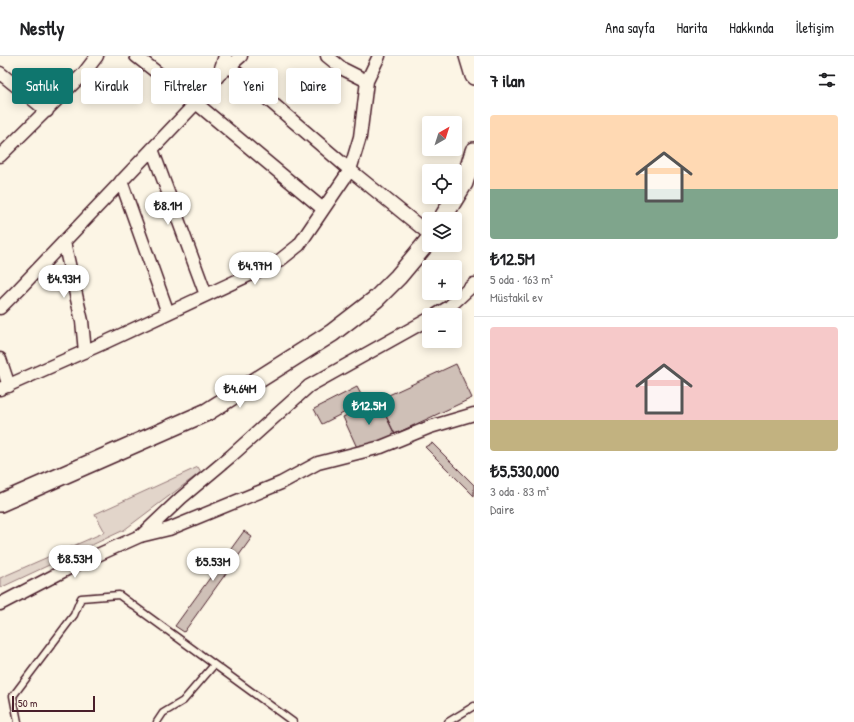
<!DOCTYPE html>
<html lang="tr">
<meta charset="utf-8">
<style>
body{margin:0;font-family:"Patrick Hand",sans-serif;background:#f2f2f2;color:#202124;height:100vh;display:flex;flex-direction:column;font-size:15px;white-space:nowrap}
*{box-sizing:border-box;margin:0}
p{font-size:13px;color:#757577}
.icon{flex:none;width:22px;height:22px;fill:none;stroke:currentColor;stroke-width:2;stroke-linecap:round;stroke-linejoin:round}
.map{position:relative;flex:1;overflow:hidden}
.panel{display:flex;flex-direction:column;background:#fff;width:380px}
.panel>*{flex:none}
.guide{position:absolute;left:12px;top:12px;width:380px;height:36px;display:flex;gap:8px}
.needle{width:26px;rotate:39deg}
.controls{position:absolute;left:422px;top:60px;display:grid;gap:8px}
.controls a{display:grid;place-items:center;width:40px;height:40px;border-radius:4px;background:#fff;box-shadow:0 2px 10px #0003;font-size:20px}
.scale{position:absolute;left:12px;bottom:10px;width:83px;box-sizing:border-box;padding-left:4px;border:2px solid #4a1f2b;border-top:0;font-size:11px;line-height:14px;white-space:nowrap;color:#4a1f2b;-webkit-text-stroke:3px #fcf5e5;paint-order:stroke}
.price{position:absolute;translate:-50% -34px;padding:0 9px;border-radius:14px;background:#fff;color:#222;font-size:13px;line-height:26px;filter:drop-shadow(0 1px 2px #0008)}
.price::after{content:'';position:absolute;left:50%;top:24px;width:12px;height:9px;margin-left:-6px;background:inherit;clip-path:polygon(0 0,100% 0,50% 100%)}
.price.current{background:#0f766e;color:#fff}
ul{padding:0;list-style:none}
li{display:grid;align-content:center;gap:8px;height:212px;padding:0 16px}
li+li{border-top:1px solid #e0e0e0}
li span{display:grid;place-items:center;height:124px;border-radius:4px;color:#555}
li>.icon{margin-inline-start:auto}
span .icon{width:72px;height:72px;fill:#fffc;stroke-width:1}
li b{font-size:17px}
h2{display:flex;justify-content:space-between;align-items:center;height:48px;padding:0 16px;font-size:17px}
.pill{padding:0 14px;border-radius:4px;background:#fff;box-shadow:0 2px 10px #0003;font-size:14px;line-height:36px}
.pill.current{background:#0f766e;color:#fff}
header{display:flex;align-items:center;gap:24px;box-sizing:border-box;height:56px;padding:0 20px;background:#fff;border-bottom:1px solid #e0e0e0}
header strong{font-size:19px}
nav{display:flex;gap:22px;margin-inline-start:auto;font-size:14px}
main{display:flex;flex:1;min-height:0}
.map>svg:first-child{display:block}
</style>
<header>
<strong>Nestly</strong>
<nav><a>Ana sayfa</a><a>Harita</a><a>Hakkında</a><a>İletişim</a></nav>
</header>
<main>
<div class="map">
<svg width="474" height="666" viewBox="0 0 474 666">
<rect width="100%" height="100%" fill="#fcf5e5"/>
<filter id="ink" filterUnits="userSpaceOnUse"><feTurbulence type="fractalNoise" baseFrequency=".025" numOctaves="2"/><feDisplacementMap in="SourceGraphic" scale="8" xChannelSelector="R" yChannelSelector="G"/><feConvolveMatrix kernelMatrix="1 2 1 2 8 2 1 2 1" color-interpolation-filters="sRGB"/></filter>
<g filter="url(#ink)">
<!-- green -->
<path fill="#e2d5ca" stroke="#967a7a" d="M 198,411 L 201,416 L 124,474 L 0,532 L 0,522 L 105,476 L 95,458 Z"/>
<!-- building -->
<path fill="#cfc0b7" stroke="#4a1f2b" d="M 456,308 L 472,342 L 395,378 L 378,344 Z
M 357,331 L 365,346 L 322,368 L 314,353 Z
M 378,344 L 395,379 L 359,396 L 343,361 Z
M 432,387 L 474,429 L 474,440 L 425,391 Z
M 244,475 L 252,481 L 184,576 L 175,570 Z"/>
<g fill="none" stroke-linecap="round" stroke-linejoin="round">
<!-- lane casing -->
<g stroke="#4a1f2b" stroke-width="9">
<path id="lane" d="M 18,666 L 13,640 L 74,559 L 81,542 L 119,539 L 293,666
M 157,666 L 163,657 L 183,645 L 214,609
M 448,666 L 474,650"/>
</g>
<!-- street casing -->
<g stroke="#4a1f2b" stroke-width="15">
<path id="street" d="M 136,0 L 196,47 L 323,153
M 327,0 L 343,13 L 367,25
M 229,10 L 350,114 L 429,178
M 0,17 L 47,55
M 219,18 L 225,0
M 152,93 L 206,239
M 0,100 L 84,17 L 97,0
M 121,125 L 168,257
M 64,186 L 82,265 L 85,296
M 0,252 L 18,234 L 196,47 L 219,19 L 241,0
M 436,259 L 449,251 L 474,228
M 0,303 L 9,330
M 0,333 L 106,286 L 279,205 L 299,189 L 350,114 L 360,81 L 367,25 L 379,0
M 141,480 L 181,442 L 231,400 L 309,330 L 429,263
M 0,548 L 73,510 L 140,480 L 169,473 L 281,427 L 318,407 L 381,391 L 430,371 L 474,358"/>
</g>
<!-- secondary casing -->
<g stroke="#4a1f2b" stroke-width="20">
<path id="secondary" d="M 468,0 L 474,20
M 442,163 L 464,127 L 474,95
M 0,447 L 207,356 L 332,277 L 376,243 L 398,221 L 429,184"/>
</g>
<!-- lane -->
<use href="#lane" stroke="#fcf5e5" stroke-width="6"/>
<!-- street -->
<use href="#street" stroke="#fcf5e5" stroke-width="12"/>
<!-- secondary -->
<use href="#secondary" stroke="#fcf5e5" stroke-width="17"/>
</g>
</g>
</svg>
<div class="controls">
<a><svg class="needle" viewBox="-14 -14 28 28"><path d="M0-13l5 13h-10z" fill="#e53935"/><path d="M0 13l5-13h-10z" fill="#757577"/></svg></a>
<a><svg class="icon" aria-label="locate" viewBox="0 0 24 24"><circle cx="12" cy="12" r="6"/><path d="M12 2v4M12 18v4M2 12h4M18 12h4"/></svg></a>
<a><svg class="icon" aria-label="layers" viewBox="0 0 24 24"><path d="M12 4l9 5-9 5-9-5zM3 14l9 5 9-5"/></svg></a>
<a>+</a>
<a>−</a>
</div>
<div class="scale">50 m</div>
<b class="price" style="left:168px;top:170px">₺8.1M</b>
<b class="price" style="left:255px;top:230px">₺4.97M</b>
<b class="price" style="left:64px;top:243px">₺4.93M</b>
<b class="price" style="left:240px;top:353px">₺4.64M</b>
<b class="price current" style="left:369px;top:370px">₺12.5M</b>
<b class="price" style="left:75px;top:523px">₺8.53M</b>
<b class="price" style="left:213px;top:526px">₺5.53M</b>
<div class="guide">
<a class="pill current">Satılık</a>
<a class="pill">Kiralık</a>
<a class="pill">Filtreler</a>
<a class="pill">Yeni</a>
<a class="pill">Daire</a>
</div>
</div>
<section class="panel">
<h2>7 ilan<svg class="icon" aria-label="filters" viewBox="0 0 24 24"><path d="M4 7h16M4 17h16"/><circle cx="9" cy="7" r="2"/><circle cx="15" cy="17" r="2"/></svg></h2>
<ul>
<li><span style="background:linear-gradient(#ffd9b3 60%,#7fa58c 0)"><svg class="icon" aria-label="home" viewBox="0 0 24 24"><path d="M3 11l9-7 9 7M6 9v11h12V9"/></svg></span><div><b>₺12.5M</b><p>5 oda · 163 m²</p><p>Müstakil ev</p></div></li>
<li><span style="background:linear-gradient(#f6c9c9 75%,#c2b280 0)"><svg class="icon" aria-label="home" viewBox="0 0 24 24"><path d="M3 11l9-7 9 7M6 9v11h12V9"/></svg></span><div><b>₺5,530,000</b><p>3 oda · 83 m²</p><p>Daire</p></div></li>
</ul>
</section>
</main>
